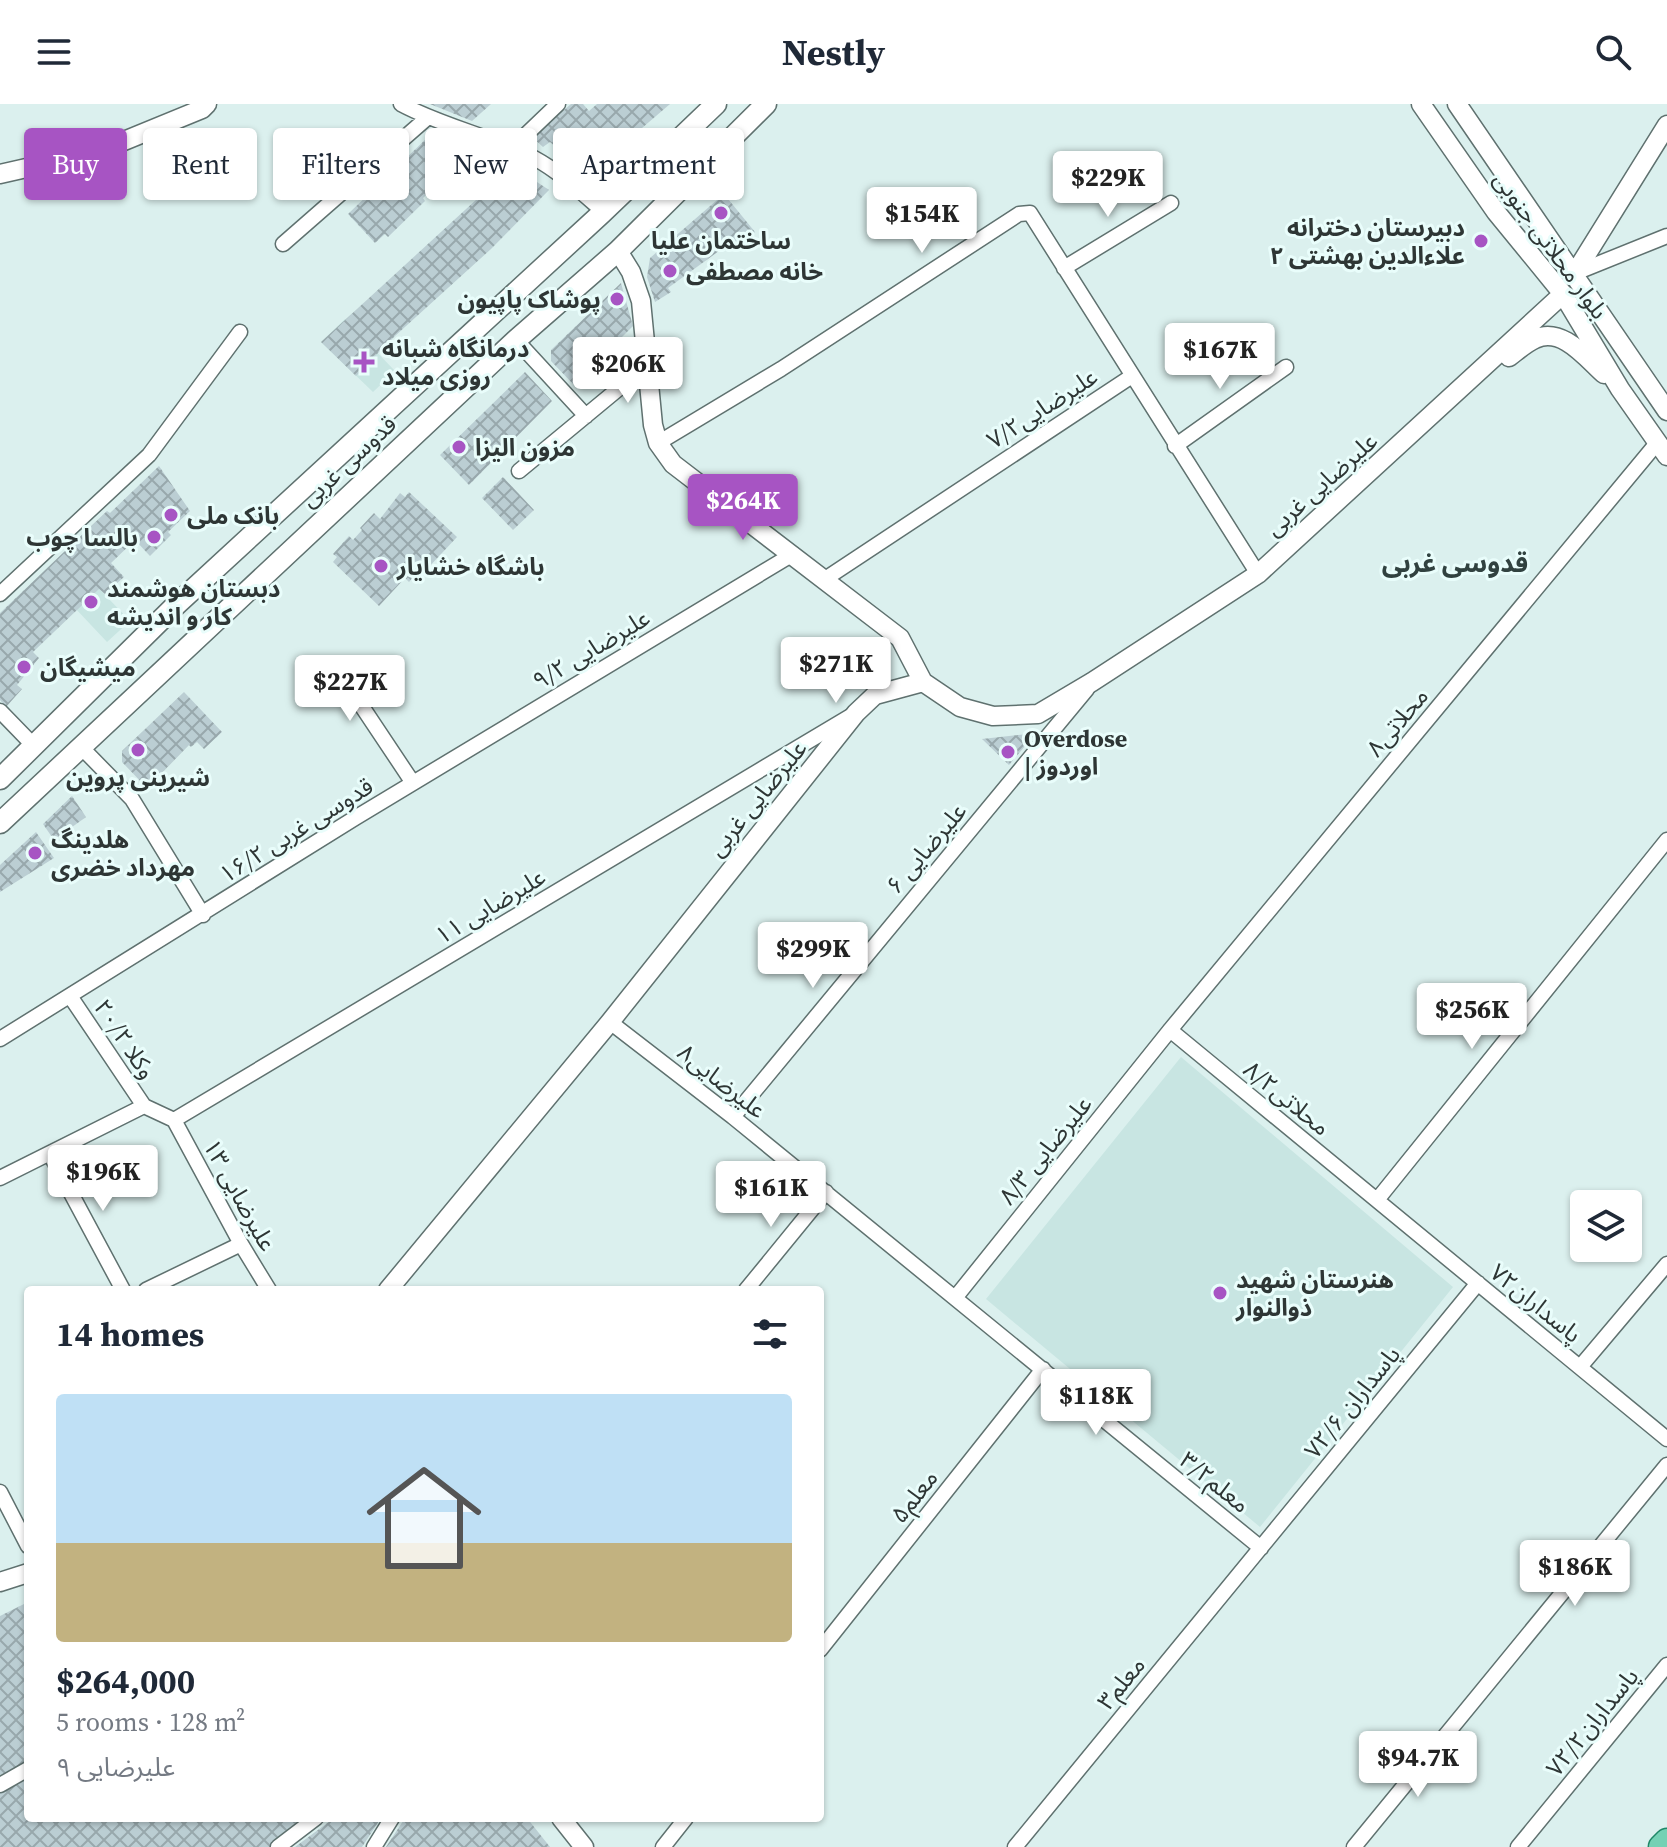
<!DOCTYPE html>
<meta charset="utf-8">
<style>
body{margin:0;font-family:"Source Serif 4","Noto Sans Arabic",serif;background:#f6f6f7;color:#1f2937;height:100vh;display:flex;flex-direction:column;font-size:30px;white-space:nowrap}
*{box-sizing:border-box;margin:0}
p{font-size:26px;color:#747a83}
.icon{flex:none;width:44px;height:44px;fill:none;stroke:currentColor;stroke-width:2;stroke-linecap:round;stroke-linejoin:round}
.map{position:relative;flex:1;overflow:hidden}
.panel{position:absolute;left:24px;top:1182px;width:800px;height:536px;display:flex;flex-direction:column;background:#fff;border-radius:8px;box-shadow:0 2px 6px #0004}
.panel>*{flex:none}
.guide{position:absolute;left:24px;top:24px;width:800px;height:72px;display:flex;gap:16px}
.tools{position:absolute;left:1570px;top:1086px;display:grid;gap:16px}
.tools a{display:grid;place-items:center;width:72px;height:72px;border-radius:8px;background:#fff;box-shadow:0 2px 6px #0004;font-size:40px}
.price{position:absolute;translate:-50% -68px;padding:0 18px;border-radius:8px;background:#fff;color:#222;font-size:26px;line-height:52px;filter:drop-shadow(0 2px 4px #0008)}
.price::after{content:'';position:absolute;left:50%;top:48px;width:24px;height:18px;margin-left:-12px;background:inherit;clip-path:polygon(0 0,100% 0,50% 100%)}
.price.on{background:#a754c3;color:#fff}
ul{padding:0;list-style:none}
li{display:grid;align-content:center;gap:16px;height:424px;padding:0 32px}
li span{display:grid;place-items:center;height:248px;border-radius:8px;color:#555}
li>.icon{margin-inline-start:auto}
span .icon{width:144px;height:144px;fill:#fffc;stroke-width:1}
li b{font-size:34px}
h2{display:flex;justify-content:space-between;align-items:center;height:96px;padding:0 32px;font-size:34px}
.pill{padding:0 28px;border-radius:8px;background:#fff;box-shadow:0 2px 6px #0004;font-size:28px;line-height:72px}
.pill.on{background:#a754c3;color:#fff}
header{display:flex;justify-content:space-between;align-items:center;height:104px;padding:0 32px;background:#fff;font-size:36px;font-weight:700}
.map>svg:first-child{display:block}
</style>
<header><svg class="icon" aria-label="menu" viewBox="0 0 24 24"><path d="M4 6h16M4 12h16M4 18h16"/></svg>Nestly<svg class="icon" aria-label="search" viewBox="0 0 24 24"><circle cx="10" cy="10" r="6"/><path d="M15 15l6 6"/></svg></header>
<div class="map">
<svg width="1667" height="1743" viewBox="0 0 1667 1743">
<defs>
<pattern id="building-cross-hatch" width="8" height="8" patternUnits="userSpaceOnUse" patternTransform="scale(2)"><rect width="8" height="8" fill="#bbced3"/><path d="M0 0l8 8M0 8l8-8" fill="none" stroke="#98a8ac"/></pattern>
</defs>
<rect width="100%" height="100%" fill="#dbf0ee"/>
<!-- built -->
<path fill="#c8e5e2" d="M 345,215 L 395,267 L 373,288 L 321,238 Z
M 64,448 L 130,517 L 107,538 L 42,469 Z
M 1181,953 L 1453,1183 L 1260,1423 L 986,1195 Z"/>
<!-- building -->
<path fill="url(#building-cross-hatch)" d="M 430,0 L 491,0 L 472,17 Z
M 571,0 L 583,0 L 589,7 L 597,0 L 670,0 L 621,42 L 605,24 L 572,57 L 550,38 L 543,43 L 532,33 Z
M 428,33 L 472,48 L 423,94 L 425,97 L 388,133 L 385,130 L 375,139 L 348,110 Z
M 620,44 L 632,56 L 614,72 L 603,60 Z
M 513,62 L 549,86 L 491,145 L 395,232 L 369,258 L 372,261 L 363,270 L 360,268 L 356,272 L 321,238 Z
M 724,90 L 755,128 L 744,138 L 741,134 L 725,147 L 723,144 L 668,184 L 671,188 L 655,198 L 647,173 L 650,154 Z
M 621,179 L 633,222 L 617,238 L 620,241 L 574,281 L 551,257 L 551,246 Z
M 525,268 L 552,297 L 469,381 L 440,351 Z
M 159,362 L 190,407 L 168,428 L 171,431 L 150,452 L 135,436 L 111,459 L 124,473 L 105,490 L 99,485 L 33,548 L 39,554 L 17,581 L 22,585 L 6,603 L 0,596 L 0,509 L 107,407 L 110,409 Z
M 503,373 L 534,406 L 513,426 L 482,394 Z
M 409,388 L 457,433 L 427,465 L 423,462 L 409,478 L 405,474 L 379,502 L 333,458 L 337,453 L 333,450 L 349,432 L 353,436 L 362,426 L 360,424 L 374,409 L 380,415 L 400,389 L 405,393 Z
M 184,588 L 222,628 L 204,645 L 197,638 L 191,643 L 189,641 L 147,684 L 122,658 L 122,647 Z
M 1036,629 L 1009,661 L 982,635 Z
M 72,692 L 86,713 L 54,736 L 43,720 Z
M 36,728 L 54,754 L 0,788 L 0,761 Z
M 28,1498 L 28,1656 L 0,1672 L 0,1512 Z
M 28,1672 L 28,1714 L 302,1714 L 271,1738 L 273,1740 L 270,1743 L 0,1743 L 0,1688 Z
M 334,1714 L 381,1714 L 362,1743 L 295,1743 Z
M 405,1714 L 527,1714 L 550,1743 L 386,1743 Z"/>
<g fill="none" stroke-linecap="round" stroke-linejoin="round">
<!-- minor casing -->
<g stroke="#5f716f" stroke-width="17">
<path id="minor" d="M 401,0 C 444,23 491,32 534,54 C 560,68 582,89 604,108
M 512,44 L 558,0
M 283,140 L 427,14
M 1064,164 L 1171,99
M 1575,169 L 1667,132
M 516,236 L 586,312
M 658,339 L 781,265 L 1019,110 L 1030,109 L 1258,470
M 1175,342 L 1286,263
M 519,367 L 646,262
M 825,475 L 1132,272
M 0,490 L 149,351 L 240,228
M 389,572 L 357,595 L 413,679
M 0,607 L 35,643
M 81,643 L 132,695 L 203,811
M 70,892 L 144,1002
M 610,918 L 733,1013 L 1261,1444
M 1170,926 L 1667,1335
M 0,935 L 355,714 L 793,450
M 144,1002 L 174,1016 L 849,613
M 733,1013 L 1087,585
M 174,1016 L 241,1140 L 269,1186
M 50,1050 L 123,1186
M 0,1074 L 144,1002
M 1377,1096 L 1667,736
M 146,1186 L 241,1140
M 746,1186 L 826,1088
M 955,1194 L 1170,926 L 1657,339
M 1580,1263 L 1667,1160
M 0,1388 L 28,1442
M 820,1546 L 1043,1265
M 0,1681 L 28,1665
M 278,1743 L 316,1714
M 374,1743 L 392,1714
M 663,1743 L 686,1714
M 1015,1743 L 1478,1179
M 1354,1743 L 1667,1361
M 1518,1743 L 1667,1561"/>
</g>
<!-- tertiary casing -->
<g stroke="#5f716f" stroke-width="21">
<path id="tertiary" d="M 1421,0 L 1496,108 L 1563,190 L 1620,285 L 1667,352
M 1457,0 L 1667,307
M 0,70 L 97,48 L 202,5 L 207,0
M 618,147 L 631,168 L 641,197 L 653,321 L 658,339 L 673,360 L 900,534 L 923,578
M 1575,169 L 1667,21
M 1509,253 C 1517,247 1526,239 1535,235 C 1562,222 1586,254 1604,270
M 388,1186 L 610,918 L 856,609 L 875,591 L 923,578 L 960,603 L 993,612 L 1038,610 L 1092,578 L 1258,470 L 1563,190
M 0,1478 L 28,1469
M 561,1714 L 584,1743"/>
</g>
<!-- secondary casing -->
<g stroke="#5f716f" stroke-width="23">
<path id="secondary" d="M 0,675 L 176,501 L 601,110 L 716,0
M 0,719 L 516,236 L 618,147 L 766,0"/>
</g>
<!-- primary casing -->
<g stroke="#1f8767" stroke-width="27">
<path id="primary" d="M 1661,1743 L 1667,1737"/>
</g>
<!-- minor -->
<use href="#minor" stroke="#fff" stroke-width="14"/>
<!-- tertiary -->
<use href="#tertiary" stroke="#fff" stroke-width="18"/>
<!-- secondary -->
<use href="#secondary" stroke="#fff" stroke-width="20"/>
<!-- primary -->
<use href="#primary" stroke="#74d1b4" stroke-width="24"/>
</g>
<!-- markers -->
<g fill="#a754c3" stroke="#e9fdfb" stroke-width="3">
<circle cx="721" cy="109" r="8"/>
<circle cx="1481" cy="137" r="8"/>
<circle cx="670" cy="167" r="8"/>
<circle cx="617" cy="195" r="8"/>
<path d="M360 246h8v8h8v8h-8v8h-8v-8h-8v-8h8z"/>
<circle cx="459" cy="343" r="8"/>
<circle cx="171" cy="411" r="8"/>
<circle cx="154" cy="433" r="8"/>
<circle cx="381" cy="462" r="8"/>
<circle cx="91" cy="498" r="8"/>
<circle cx="24" cy="563" r="8"/>
<circle cx="138" cy="646" r="8"/>
<circle cx="1008" cy="648" r="8"/>
<circle cx="35" cy="749" r="8"/>
<circle cx="1220" cy="1189" r="8"/>
</g>
<g text-anchor="middle" dominant-baseline="central" stroke-width="6" stroke-linejoin="round" paint-order="stroke">
<!-- poi labels -->
<g font-size="24" font-weight="bold" fill="#2e3635" stroke="#e9fdfb" text-anchor="start">
<text x="1465" y="123" text-anchor="end">دبیرستان دخترانه<tspan x="1465" dy="28">علاءالدین بهشتی ۲</tspan></text>
<text x="721" y="136" text-anchor="middle">ساختمان علیا</text>
<text x="686" y="167">خانه مصطفی</text>
<text x="601" y="195" text-anchor="end">پوشاک پاپیون</text>
<text x="382" y="244">درمانگاه شبانه<tspan x="382" dy="28">روزی میلاد</tspan></text>
<text x="475" y="343">مزون الیزا</text>
<text x="187" y="411">بانک ملی</text>
<text x="138" y="433" text-anchor="end">بالسا چوب</text>
<text x="397" y="462">باشگاه خشایار</text>
<text x="107" y="484">دبستان هوشمند<tspan x="107" dy="28">کار و اندیشه</tspan></text>
<text x="40" y="563">میشیگان</text>
<text x="1024" y="634">Overdose<tspan x="1024" dy="28">| اوردوز</tspan></text>
<text x="138" y="673" text-anchor="middle">شیرینی پروین</text>
<text x="51" y="735">هلدینگ<tspan x="51" dy="28">مهرداد خضری</tspan></text>
<text x="1236" y="1175">هنرستان شهید<tspan x="1236" dy="28">ذوالنوار</tspan></text>
</g>
<!-- street labels -->
<g font-size="24" fill="#2e3635" stroke="#e9fdfb">
<text transform="translate(1551 141) rotate(54)">بلوار محلاتی جنوبی</text>
<text transform="translate(1042 304) rotate(-33)">علیرضایی۷/۲</text>
<text transform="translate(348 357) rotate(-43)">قدوسی غربی</text>
<text transform="translate(1321 380) rotate(-42)">علیرضایی غربی</text>
<text transform="translate(591 545) rotate(-31)">۹/۲ علیرضایی</text>
<text transform="translate(1397 618) rotate(-50)">محلاتی۸</text>
<text transform="translate(757 694) rotate(-51)">علیرضایی غربی</text>
<text transform="translate(296 726) rotate(-32)">۱۶/۲ قدوسی غربی</text>
<text transform="translate(926 744) rotate(-50)">۶ علیرضایی</text>
<text transform="translate(490 802) rotate(-31)">۱۱ علیرضایی</text>
<text transform="translate(125 935) rotate(56)">وکلا ۲۰/۲</text>
<text transform="translate(722 977) rotate(38)">علیرضایی۸</text>
<text transform="translate(1287 994) rotate(39)">محلاتی۸/۲</text>
<text transform="translate(1045 1046) rotate(-51)">۸/۳ علیرضایی</text>
<text transform="translate(240 1091) rotate(61)">۱۳ علیرضایی</text>
<text transform="translate(1536 1199) rotate(39)">پاسداران۷۲</text>
<text transform="translate(1352 1298) rotate(-51)">۷۲/۶ پاسداران</text>
<text transform="translate(1215 1378) rotate(39)">معلم۳/۲</text>
<text transform="translate(914 1392) rotate(-52)">معلم۵</text>
<text transform="translate(1121 1579) rotate(-51)">معلم۳</text>
<text transform="translate(1592 1618) rotate(-51)">پاسداران۷۲/۲</text>
</g>
<!-- neighbourhood labels -->
<g font-size="26" font-weight="bold" fill="#314240" stroke="#e9fdfb">
<text x="1455" y="459">قدوسی غربی</text>
</g>
</g>
</svg>
<div class="tools">
<a><svg class="icon" aria-label="layers" viewBox="0 0 24 24"><path d="M12 4l9 5-9 5-9-5zM3 14l9 5 9-5"/></svg></a>
</div>
<b class="price" style="left:1108px;top:115px">$229K</b>
<b class="price" style="left:922px;top:151px">$154K</b>
<b class="price" style="left:1220px;top:287px">$167K</b>
<b class="price" style="left:628px;top:301px">$206K</b>
<b class="price on" style="left:743px;top:438px">$264K</b>
<b class="price" style="left:836px;top:601px">$271K</b>
<b class="price" style="left:350px;top:619px">$227K</b>
<b class="price" style="left:813px;top:886px">$299K</b>
<b class="price" style="left:1472px;top:947px">$256K</b>
<b class="price" style="left:103px;top:1109px">$196K</b>
<b class="price" style="left:771px;top:1125px">$161K</b>
<b class="price" style="left:1096px;top:1333px">$118K</b>
<b class="price" style="left:1575px;top:1504px">$186K</b>
<b class="price" style="left:1418px;top:1695px">$94.7K</b>
<div class="guide">
<a class="pill on">Buy</a>
<a class="pill">Rent</a>
<a class="pill">Filters</a>
<a class="pill">New</a>
<a class="pill">Apartment</a>
</div>
<section class="panel">
<h2>14 homes<svg class="icon" aria-label="filters" viewBox="0 0 24 24"><path d="M4 7h16M4 17h16"/><circle cx="9" cy="7" r="2"/><circle cx="15" cy="17" r="2"/></svg></h2>
<ul>
<li><span style="background:linear-gradient(#bfe0f5 60%,#c2b280 0)"><svg class="icon" aria-label="home" viewBox="0 0 24 24"><path d="M3 11l9-7 9 7M6 9v11h12V9"/></svg></span><div><b>$264,000</b><p>5 rooms · 128 m²</p><p>۹ علیرضایی</p></div></li>
</ul>
</section>
</div>
